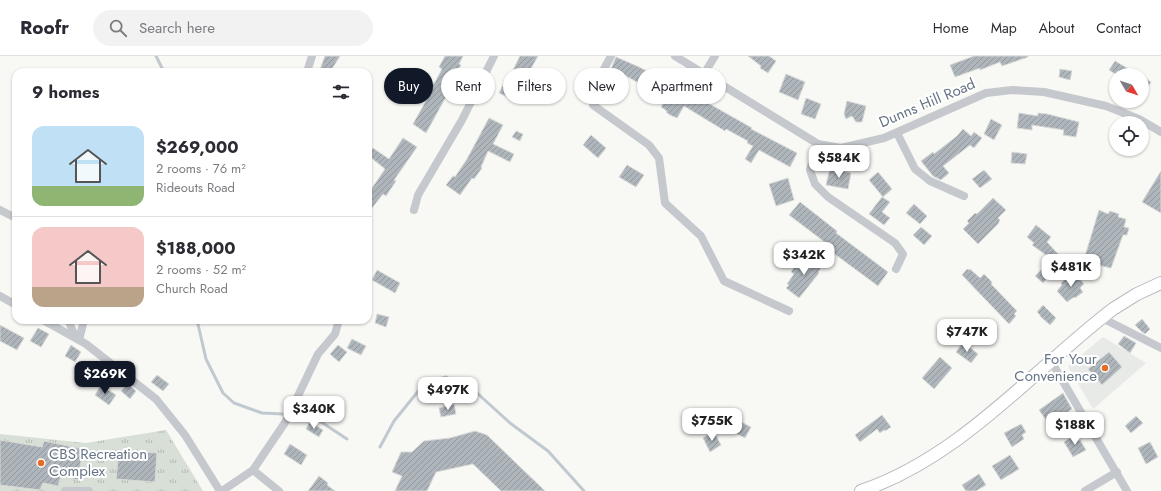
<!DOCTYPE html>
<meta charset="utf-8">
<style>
body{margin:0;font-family:Jost,sans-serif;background:#f2f2f3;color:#2b2b33;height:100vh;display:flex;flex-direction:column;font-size:15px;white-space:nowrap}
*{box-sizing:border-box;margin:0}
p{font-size:13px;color:#7c7c81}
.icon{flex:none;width:22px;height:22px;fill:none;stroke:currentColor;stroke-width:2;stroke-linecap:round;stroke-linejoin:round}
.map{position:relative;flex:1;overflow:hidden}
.drawer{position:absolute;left:12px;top:12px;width:360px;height:256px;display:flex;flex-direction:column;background:#fff;border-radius:12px;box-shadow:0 1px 3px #0004}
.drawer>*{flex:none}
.hud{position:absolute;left:384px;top:12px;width:380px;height:36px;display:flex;gap:8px}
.needle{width:26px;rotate:129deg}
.buttons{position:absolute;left:1109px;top:12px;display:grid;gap:8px}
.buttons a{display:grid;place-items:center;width:40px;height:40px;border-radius:50%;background:#fff;box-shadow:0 1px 3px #0004;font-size:20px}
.price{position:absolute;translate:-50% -34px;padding:0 9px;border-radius:8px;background:#fff;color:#222;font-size:13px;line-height:26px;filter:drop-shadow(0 1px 2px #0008)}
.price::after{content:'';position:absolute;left:50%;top:24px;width:12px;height:9px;margin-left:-6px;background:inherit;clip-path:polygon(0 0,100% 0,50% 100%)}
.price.on{background:#111827;color:#fff}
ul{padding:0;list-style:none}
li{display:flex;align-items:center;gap:12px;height:100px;padding:0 20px}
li+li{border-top:1px solid #e1e1e2}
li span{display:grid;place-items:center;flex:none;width:112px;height:80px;border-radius:12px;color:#555}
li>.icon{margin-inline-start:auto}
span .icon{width:48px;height:48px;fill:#fffc;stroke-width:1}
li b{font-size:17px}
h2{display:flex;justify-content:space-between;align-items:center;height:48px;padding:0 20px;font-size:17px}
.tag{padding:0 14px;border-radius:18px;background:#fff;box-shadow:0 1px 3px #0004;font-size:14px;line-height:36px}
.tag.on{background:#111827;color:#fff}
header{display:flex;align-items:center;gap:24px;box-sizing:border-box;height:56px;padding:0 20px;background:#fff;border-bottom:1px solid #e1e1e2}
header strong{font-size:19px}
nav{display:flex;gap:22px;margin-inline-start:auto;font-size:14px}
.search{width:280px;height:36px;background:#f2f2f3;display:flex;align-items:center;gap:10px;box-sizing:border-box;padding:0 14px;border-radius:22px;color:#7c7c81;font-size:15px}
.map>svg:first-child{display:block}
</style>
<header>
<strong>Roofr</strong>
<div class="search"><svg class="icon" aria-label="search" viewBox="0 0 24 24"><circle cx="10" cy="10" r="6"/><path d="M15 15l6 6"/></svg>Search here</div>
<nav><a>Home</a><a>Map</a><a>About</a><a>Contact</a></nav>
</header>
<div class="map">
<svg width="1161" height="435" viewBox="0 0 1161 435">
<defs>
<pattern id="grass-tufts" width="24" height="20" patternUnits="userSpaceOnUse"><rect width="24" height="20" fill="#d8dfd6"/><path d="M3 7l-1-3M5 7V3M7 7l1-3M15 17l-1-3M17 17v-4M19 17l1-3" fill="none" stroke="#b3b9b3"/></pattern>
<pattern id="building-hatch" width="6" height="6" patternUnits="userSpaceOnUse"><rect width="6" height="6" fill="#aeb5bb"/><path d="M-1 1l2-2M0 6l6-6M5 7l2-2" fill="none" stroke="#91989e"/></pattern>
</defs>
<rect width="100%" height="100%" fill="#f8f8f5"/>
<!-- built -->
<path fill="#e8eae8" d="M 1103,281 L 1146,307 L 1093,353 L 1068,310 Z"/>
<!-- grass -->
<path fill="url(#grass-tufts)" d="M 166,374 L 203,435 L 0,435 L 0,378 L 86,387 Z"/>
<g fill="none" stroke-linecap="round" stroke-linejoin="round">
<!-- stream -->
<path stroke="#c1c9d0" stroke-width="3" d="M 156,0 L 164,16
M 197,264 L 206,303 L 223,337 L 234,347 L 262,357 L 283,358
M 294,358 L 312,360 L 347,383
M 380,391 L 394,365 L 424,328 L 446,321 L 477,337 L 510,367 L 548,395 L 584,435"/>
</g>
<!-- building -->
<path fill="url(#building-hatch)" stroke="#d9dad7" d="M 325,0 L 340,0 L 330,16 L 319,16 Z
M 445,0 L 463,0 L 459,8 L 461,9 L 451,27 L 453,28 L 426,77 L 413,68 L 431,36 L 413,26 L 417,19 L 434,28 L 442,13 L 439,11 Z
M 520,0 L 538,0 L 524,25 L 511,18 Z
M 748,0 L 769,0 L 776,5 L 768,17 L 760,12 L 761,10 Z
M 974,0 L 1028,0 L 1028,1 L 1002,10 L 1000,6 L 980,14 L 980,12 L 955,21 L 950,9 Z
M 616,1 L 639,11 L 692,38 L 752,72 L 751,73 L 797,97 L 790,111 L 759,94 L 751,107 L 745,103 L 753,90 L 747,87 L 748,85 L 726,73 L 725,75 L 684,50 L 677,62 L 670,59 L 666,56 L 667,55 L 661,51 L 666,42 L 626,20 L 611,13 Z
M 1115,5 L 1139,19 L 1117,19 L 1109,14 Z
M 1060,13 L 1072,15 L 1070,24 L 1059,21 Z
M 786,18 L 805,26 L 798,44 L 779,36 Z
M 1142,20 L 1151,26 L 1142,42 Z
M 545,26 L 555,31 L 551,38 L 542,34 Z
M 503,29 L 520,38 L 516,45 L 499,37 Z
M 934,39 L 938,46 L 926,52 L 922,45 Z
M 806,42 L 821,48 L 815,63 L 801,58 Z
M 847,45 L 866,50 L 862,66 L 856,66 L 852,60 L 846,63 L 844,58 Z
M 1019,57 L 1038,60 L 1038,57 L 1047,58 L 1079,66 L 1076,81 L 1063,79 L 1064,74 L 1032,69 L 1032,74 L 1017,72 Z
M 489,62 L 503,69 L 493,88 L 514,98 L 510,106 L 488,95 L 481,111 L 482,112 L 474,123 L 472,122 L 460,139 L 446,129 L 453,120 L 455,121 L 467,103 Z
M 991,63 L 1002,69 L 994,84 L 984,78 Z
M 963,73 L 971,80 L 974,76 L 982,82 L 974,92 L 970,89 L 943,110 L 949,117 L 941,124 L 933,120 L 921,105 L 933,96 L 934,98 L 957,80 Z
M 516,75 L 523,78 L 520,85 L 512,81 Z
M 591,79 L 606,92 L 598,102 L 583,89 Z
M 403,82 L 417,91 L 394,124 L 396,125 L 386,140 L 383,138 L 368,157 L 368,138 L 385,113 L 368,99 L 373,92 L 389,103 Z
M 1012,96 L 1027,98 L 1025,108 L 1011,107 Z
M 627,109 L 644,119 L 636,131 L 619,121 Z
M 830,112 L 851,117 L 848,133 L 826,129 Z
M 984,114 L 992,123 L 980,132 L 972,123 Z
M 1161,115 L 1161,157 L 1142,146 Z
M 878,116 L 892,133 L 883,141 L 869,124 Z
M 788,122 L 794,144 L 776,150 L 769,128 Z
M 882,141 L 890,146 L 882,156 L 890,162 L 884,169 L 869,158 Z
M 993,142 L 1006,154 L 998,162 L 1000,164 L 998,168 L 978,188 L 963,173 L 969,167 L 967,165 L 975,157 L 977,158 Z
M 800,146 L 837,175 L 836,177 L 888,216 L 878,230 L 832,196 L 834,193 L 789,159 Z
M 914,148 L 927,160 L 920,168 L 906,157 Z
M 1099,154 L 1108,158 L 1110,155 L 1119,158 L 1118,161 L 1126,163 L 1124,171 L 1129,172 L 1127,179 L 1123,179 L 1111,212 L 1098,209 L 1090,205 L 1090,202 L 1085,200 Z
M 1036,169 L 1051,181 L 1047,186 L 1058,198 L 1048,207 L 1043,202 L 1046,199 L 1032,189 L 1034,187 L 1027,181 Z
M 921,171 L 932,180 L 924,189 L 913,179 Z
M 811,200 L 823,209 L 818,216 L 819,217 L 799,242 L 786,232 L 789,229 L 787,228 L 794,218 L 791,216 L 800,203 L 806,207 Z
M 1045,210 L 1052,217 L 1043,227 L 1035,220 Z
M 967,213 L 969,214 L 970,213 L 980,222 L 984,218 L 992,226 L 991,228 L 1017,255 L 1014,258 L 1016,260 L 1009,268 L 962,219 Z
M 377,214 L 400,227 L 395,237 L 372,224 Z
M 1074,216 L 1084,228 L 1080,232 L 1083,236 L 1075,242 L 1074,241 L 1067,246 L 1057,235 L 1062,229 L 1061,227 Z
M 1043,249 L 1056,262 L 1050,269 L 1040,260 L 1040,259 L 1037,256 Z
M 377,258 L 389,261 L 386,271 L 375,267 Z
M 1142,263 L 1150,273 L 1145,278 L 1141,275 L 1135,269 Z
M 0,269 L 24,282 L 17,294 L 0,285 Z
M 38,272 L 49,278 L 41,291 L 30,285 Z
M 1124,280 L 1136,287 L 1130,297 L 1118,288 Z
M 352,283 L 366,290 L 361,299 L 347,292 Z
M 963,286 L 978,298 L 971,307 L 956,296 Z
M 71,289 L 81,296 L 75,306 L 65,300 Z
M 338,289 L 347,296 L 339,306 L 330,298 Z
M 1109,296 L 1122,311 L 1102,329 L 1088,313 Z
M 940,301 L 952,312 L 934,333 L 922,322 Z
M 157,319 L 169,328 L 163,335 L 151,326 Z
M 128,328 L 136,335 L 130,343 L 121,335 Z
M 101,329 L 116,339 L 109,349 L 95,339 Z
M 1063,337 L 1072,353 L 1063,359 L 1065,362 L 1051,371 L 1039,354 Z
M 454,348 L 456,358 L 441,361 L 439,352 Z
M 882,359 L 891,371 L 885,375 L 884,374 L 880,377 L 877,373 L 860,386 L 855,379 Z
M 1136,360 L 1143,367 L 1131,377 L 1125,370 Z
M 739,365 L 751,371 L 745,382 L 733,376 Z
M 310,366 L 323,374 L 319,381 L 306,373 Z
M 1021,368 L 1026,376 L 1022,379 L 1024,383 L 1012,391 L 1004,377 Z
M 475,375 L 487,379 L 545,435 L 501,435 L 473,408 L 436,416 L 427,435 L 395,435 L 402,420 L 392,416 L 401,396 L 412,396 L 424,385 L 450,382 Z
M 714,376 L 721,389 L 710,396 L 703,382 Z
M 1075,379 L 1079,385 L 1080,384 L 1086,394 L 1073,401 L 1064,386 Z
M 0,384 L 42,391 L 44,385 L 83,393 L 78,424 L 61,420 L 58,430 L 43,427 L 40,434 L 0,429 Z
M 1150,386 L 1158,401 L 1146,408 L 1138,392 Z
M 290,388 L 307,399 L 301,409 L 284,398 Z
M 119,394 L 157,397 L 155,426 L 116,423 Z
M 1010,399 L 1019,413 L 1001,424 L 992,410 Z
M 979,418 L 986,429 L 976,435 L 966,435 L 962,429 Z
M 319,420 L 328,427 L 327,429 L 335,435 L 308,435 Z"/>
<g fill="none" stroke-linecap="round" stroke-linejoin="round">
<!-- primary casing -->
<g stroke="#b8bbc0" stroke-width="14">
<path id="primary" d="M 861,435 C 961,401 1031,316 1113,253 L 1137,238 L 1161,227"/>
</g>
<!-- minor -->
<path stroke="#c5c8cc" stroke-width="8" d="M 611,0 L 597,26 L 593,49 L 649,89 L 659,102 L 665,147 L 701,180 L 724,225 L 789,255
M 675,0 L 818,88 L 841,92 L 884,82 L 986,37 L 1012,34 L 1044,36 L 1106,50 L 1139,63 L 1161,76
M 307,16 L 312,0
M 704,18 L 715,0
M 897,77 L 915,113 L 930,125 L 964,140
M 818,88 L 810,114 L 815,128 L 828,141 L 895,187 L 903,198 L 896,213
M 0,154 L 16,162
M 414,154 L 418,139 L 462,64 L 494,0
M 0,240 L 16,249
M 1102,262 L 1161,292
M 43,264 L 86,288 L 156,343 L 185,379 L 220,435
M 68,264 L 76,282
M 79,284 L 84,264
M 1051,305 L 1127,435
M 253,414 L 279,435
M 65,435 L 89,435
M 222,435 L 253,414 L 286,365 L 318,298 L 335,278 L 339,264
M 1085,435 L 1117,416"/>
<!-- primary -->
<use href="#primary" stroke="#fff" stroke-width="12"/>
</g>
<!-- markers -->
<g fill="#e56c28" stroke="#fff" stroke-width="1.5">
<circle cx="1105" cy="312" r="4"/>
<circle cx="41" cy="407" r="4"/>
</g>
<g text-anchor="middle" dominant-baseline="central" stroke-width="4" stroke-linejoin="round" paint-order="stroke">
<!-- street labels -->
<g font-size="15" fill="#677486" stroke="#fff">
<text transform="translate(927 47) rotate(-23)">Dunns Hill Road</text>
</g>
<!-- poi labels -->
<g font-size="15" fill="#677486" stroke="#fff" text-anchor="end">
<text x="1097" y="303">For Your<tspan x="1097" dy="17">Convenience</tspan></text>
<text x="49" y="398" text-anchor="start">CBS Recreation<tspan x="49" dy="17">Complex</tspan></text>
</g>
</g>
</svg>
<div class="buttons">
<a><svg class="needle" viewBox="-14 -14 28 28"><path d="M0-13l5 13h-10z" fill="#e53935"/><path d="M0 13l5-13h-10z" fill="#7c7c81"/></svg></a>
<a><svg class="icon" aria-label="locate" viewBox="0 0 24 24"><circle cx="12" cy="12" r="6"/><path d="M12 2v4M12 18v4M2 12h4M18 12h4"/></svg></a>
</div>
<b class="price" style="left:839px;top:123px">$584K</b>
<b class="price" style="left:804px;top:220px">$342K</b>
<b class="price" style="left:1071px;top:232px">$481K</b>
<b class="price" style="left:967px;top:297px">$747K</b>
<b class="price on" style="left:105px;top:339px">$269K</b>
<b class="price" style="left:448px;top:355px">$497K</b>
<b class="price" style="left:314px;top:374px">$340K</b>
<b class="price" style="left:712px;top:386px">$755K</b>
<b class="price" style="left:1075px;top:390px">$188K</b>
<div class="hud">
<a class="tag on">Buy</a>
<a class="tag">Rent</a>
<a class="tag">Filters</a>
<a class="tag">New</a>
<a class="tag">Apartment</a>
</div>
<section class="drawer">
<h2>9 homes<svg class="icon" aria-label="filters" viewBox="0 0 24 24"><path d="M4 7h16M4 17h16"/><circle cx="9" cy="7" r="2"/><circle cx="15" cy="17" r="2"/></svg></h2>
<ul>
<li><span style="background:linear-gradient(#bfe0f5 75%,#8fb573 0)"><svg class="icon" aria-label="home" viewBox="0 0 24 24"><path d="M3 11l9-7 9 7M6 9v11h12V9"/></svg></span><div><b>$269,000</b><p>2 rooms · 76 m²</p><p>Rideouts Road</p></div></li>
<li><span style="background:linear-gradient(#f6c9c9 75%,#b9a48a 0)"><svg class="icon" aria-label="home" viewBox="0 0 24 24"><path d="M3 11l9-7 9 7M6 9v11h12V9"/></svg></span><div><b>$188,000</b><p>2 rooms · 52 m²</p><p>Church Road</p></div></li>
</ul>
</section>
</div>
